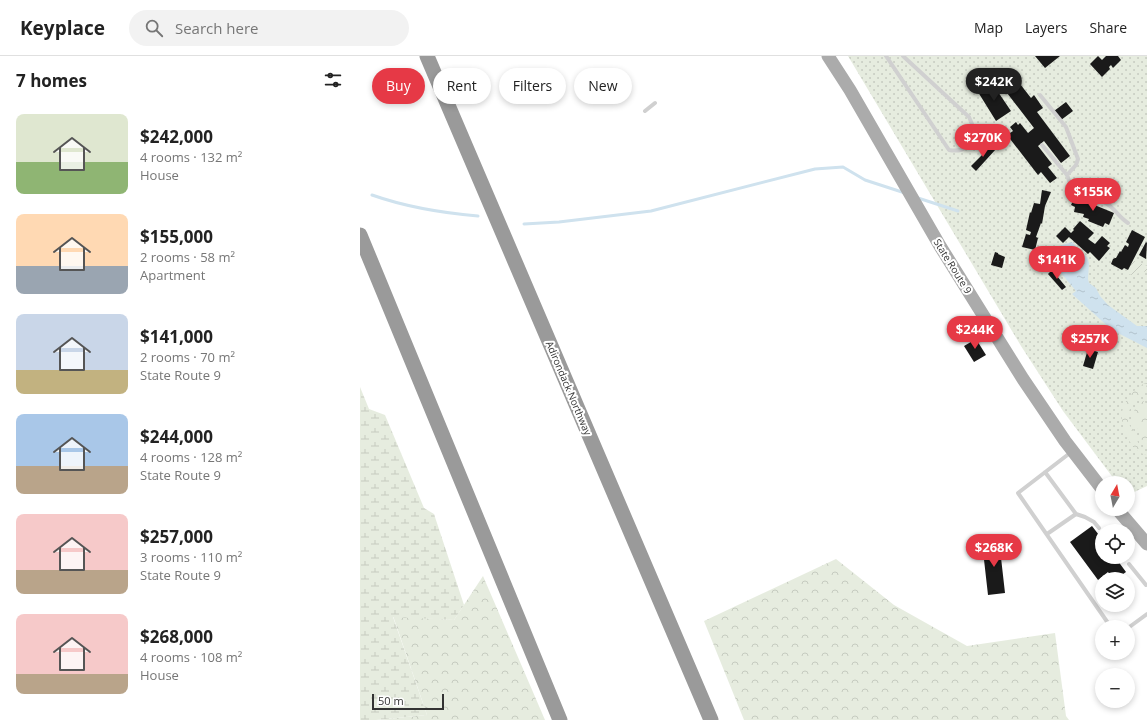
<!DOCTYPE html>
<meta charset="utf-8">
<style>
body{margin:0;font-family:"Open Sans",sans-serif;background:#f2f2f2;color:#222;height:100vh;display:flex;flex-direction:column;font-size:15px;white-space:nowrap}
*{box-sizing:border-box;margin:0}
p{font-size:13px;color:#767676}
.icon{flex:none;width:22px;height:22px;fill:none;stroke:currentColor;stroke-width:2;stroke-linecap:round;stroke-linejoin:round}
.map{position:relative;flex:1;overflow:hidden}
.details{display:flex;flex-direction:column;background:#fff;width:360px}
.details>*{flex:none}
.banner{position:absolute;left:12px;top:12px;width:380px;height:36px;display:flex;gap:8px}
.needle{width:26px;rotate:10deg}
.buttons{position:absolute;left:735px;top:420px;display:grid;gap:8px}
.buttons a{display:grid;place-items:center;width:40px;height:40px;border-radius:50%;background:#fff;box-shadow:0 2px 6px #0003;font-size:20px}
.scale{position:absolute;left:12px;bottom:10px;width:72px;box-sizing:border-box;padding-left:4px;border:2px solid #333;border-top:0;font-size:11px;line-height:14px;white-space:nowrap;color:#333;-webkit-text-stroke:3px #fff;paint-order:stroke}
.price{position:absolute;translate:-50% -34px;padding:0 9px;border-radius:14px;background:#e63946;color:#fff;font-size:13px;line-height:26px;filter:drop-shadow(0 1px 2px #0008)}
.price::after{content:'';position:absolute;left:50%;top:24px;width:12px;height:9px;margin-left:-6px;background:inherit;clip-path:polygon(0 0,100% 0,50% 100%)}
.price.current{background:#222;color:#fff}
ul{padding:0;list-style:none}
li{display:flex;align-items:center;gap:12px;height:100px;padding:0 16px}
li span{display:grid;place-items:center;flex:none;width:112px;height:80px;border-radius:8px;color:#555}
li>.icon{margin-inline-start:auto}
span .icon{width:48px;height:48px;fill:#fffc;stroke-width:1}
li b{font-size:17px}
h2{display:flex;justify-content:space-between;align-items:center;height:48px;padding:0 16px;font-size:17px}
.pill{padding:0 14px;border-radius:18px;background:#fff;box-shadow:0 2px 6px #0003;font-size:14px;line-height:36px}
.pill.current{background:#e63946;color:#fff}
header{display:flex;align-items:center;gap:24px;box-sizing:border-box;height:56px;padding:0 20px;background:#fff;border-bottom:1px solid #e0e0e0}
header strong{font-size:19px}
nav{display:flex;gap:22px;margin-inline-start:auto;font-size:14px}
.search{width:280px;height:36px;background:#f2f2f2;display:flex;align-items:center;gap:10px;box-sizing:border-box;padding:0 14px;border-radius:22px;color:#767676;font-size:15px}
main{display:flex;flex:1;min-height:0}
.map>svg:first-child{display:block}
</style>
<header>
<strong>Keyplace</strong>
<div class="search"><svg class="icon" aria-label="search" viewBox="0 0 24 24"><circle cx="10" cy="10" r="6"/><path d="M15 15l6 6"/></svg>Search here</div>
<nav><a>Map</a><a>Layers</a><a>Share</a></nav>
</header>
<main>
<section class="details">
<h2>7 homes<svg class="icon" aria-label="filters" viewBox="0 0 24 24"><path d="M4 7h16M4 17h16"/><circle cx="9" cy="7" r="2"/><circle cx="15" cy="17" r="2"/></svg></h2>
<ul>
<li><span style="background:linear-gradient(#dfe7d0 60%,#8fb573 0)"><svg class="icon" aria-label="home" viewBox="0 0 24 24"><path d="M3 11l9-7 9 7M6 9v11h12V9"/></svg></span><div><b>$242,000</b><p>4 rooms · 132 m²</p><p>House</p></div></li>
<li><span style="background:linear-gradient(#ffd9b3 65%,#9aa5b1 0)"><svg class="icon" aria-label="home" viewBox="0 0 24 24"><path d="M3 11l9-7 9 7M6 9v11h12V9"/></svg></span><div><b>$155,000</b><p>2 rooms · 58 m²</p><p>Apartment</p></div></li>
<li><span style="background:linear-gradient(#c9d6e8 70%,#c2b280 0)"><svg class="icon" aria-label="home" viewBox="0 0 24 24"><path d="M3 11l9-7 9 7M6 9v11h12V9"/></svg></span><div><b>$141,000</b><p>2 rooms · 70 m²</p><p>State Route 9</p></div></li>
<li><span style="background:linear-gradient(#a9c7e8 65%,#b9a48a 0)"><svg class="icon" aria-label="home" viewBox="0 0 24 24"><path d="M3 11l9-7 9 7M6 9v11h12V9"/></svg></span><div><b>$244,000</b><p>4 rooms · 128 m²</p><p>State Route 9</p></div></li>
<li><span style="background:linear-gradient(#f6c9c9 70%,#b9a48a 0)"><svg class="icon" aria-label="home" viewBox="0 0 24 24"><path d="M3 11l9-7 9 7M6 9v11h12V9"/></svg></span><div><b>$257,000</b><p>3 rooms · 110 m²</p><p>State Route 9</p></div></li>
<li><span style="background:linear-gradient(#f6c9c9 75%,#b9a48a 0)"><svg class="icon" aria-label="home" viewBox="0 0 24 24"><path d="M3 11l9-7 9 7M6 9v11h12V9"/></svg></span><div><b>$268,000</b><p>4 rooms · 108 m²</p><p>House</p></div></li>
</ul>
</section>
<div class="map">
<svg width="787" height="664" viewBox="0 0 787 664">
<defs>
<pattern id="grass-dots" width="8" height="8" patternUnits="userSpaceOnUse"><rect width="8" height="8" fill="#e6ecdf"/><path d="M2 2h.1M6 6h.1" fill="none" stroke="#c6cbc0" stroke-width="1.8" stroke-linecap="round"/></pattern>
<pattern id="forest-crowns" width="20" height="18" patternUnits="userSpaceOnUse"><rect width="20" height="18" fill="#e6ecdf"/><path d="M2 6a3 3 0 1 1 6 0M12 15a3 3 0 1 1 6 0" fill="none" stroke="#c6cbc0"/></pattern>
<pattern id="wetland-marsh" width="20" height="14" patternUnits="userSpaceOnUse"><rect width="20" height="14" fill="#e6ecdf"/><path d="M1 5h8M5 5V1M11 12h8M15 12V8" fill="none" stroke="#c6cbc0"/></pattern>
<pattern id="garden-furrows" width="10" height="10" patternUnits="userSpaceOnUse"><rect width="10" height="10" fill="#e6ecdf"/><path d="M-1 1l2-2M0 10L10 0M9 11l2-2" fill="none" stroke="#c6cbc0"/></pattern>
<pattern id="water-ripples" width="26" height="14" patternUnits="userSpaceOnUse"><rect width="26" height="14" fill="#cfe2ee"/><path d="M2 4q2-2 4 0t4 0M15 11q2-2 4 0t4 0" fill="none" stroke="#b2c2cd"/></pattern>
</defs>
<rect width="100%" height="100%" fill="#fff"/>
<!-- grass -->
<path fill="url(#grass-dots)" d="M 488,0 L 787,0 L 787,430 L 768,439 L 768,427 L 757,427 L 703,355 L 661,290 Z"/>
<!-- forest -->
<path fill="url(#forest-crowns)" d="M 787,326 C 787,341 765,348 768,365 C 769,371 774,373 775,378 C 778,387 779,392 787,396 L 787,399 C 778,397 773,392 769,384 C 766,377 762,370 762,363 C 760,348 774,332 787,326 Z
M 783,345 L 787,348 L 787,391 C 780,387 782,381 779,374 C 777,371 774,370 773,367 C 770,359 776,349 783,345 Z
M 476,503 L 534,549 L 607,590 L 695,577 L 706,660 L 709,664 L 384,664 L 344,565 Z
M 123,520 L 185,664 L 16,664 L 67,659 L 33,560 L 94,564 Z"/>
<!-- wetland -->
<path fill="url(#wetland-marsh)" d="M 0,331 L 9,353 L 25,359 L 64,452 L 74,458 L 104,549 L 94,564 L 33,561 L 67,659 L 16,664 L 0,664 Z"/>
<!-- garden -->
<path fill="url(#garden-furrows)" d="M 773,204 L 787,210 L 787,215 L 772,219 L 766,217 Z"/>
<!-- water -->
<path fill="url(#water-ripples)" d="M 712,186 L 727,201 L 729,207 L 728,223 L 729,227 L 736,232 L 740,240 L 748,249 L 777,270 L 787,270 L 787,292 L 752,274 L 712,238 L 716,235 L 695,210 L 695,201 L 699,190 Z"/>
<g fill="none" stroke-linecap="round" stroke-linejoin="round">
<!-- stream -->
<path stroke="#cfe2ee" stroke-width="3" d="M 12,139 C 46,151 83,157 118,160
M 558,142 L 598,155
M 164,168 L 199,166 L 291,155 L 455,113 L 483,111 L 505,124 L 545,137"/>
</g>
<!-- building -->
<path fill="#1a1a1a" d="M 675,0 L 700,0 L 685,12 Z
M 738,0 L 742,4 L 746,0 L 758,0 L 761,4 L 753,12 L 751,9 L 749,11 L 750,13 L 742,21 L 730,8 Z
M 657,24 L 671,42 L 674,39 L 683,52 L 677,56 L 710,100 L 701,107 L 684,85 L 678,90 L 692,108 L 688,111 L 697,122 L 690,127 L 681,116 L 678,119 L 647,79 L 653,75 L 650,71 L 656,66 L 658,69 L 660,67 L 668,77 L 674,72 L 644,33 Z
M 632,27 L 651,55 L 636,65 L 618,36 Z
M 706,46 L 713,55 L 701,64 L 694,55 Z
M 632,89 L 636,93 L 616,115 L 611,110 Z
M 682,134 L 691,136 L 685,150 L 682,168 L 681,167 L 676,181 L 678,182 L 675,194 L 662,191 L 666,178 L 670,179 L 671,176 L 666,174 L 670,156 L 671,157 L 674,147 L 680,148 Z
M 715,141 L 754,157 L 749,169 L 745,167 L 743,171 L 728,165 L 729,163 L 723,161 L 724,158 L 714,156 L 715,151 L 711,149 Z
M 720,165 L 734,177 L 728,183 L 735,188 L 742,180 L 750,187 L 747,190 L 750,192 L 739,205 L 730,196 L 728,198 L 709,181 L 703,187 L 696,180 L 705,171 L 711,177 L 714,174 L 713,173 Z
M 772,174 L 785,181 L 768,214 L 764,212 L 762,214 L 751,208 L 753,203 L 755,202 L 756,202 L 760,195 L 761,196 L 765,189 L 768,191 L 769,188 L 766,186 Z
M 786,186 L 787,187 L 786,203 L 779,199 Z
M 635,196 L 638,197 L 638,198 L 645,201 L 642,212 L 631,209 Z
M 692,214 L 706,231 L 702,234 L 688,218 Z
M 616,283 L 626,299 L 614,306 L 604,290 Z
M 728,293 L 738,296 L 733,313 L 723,310 Z
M 732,470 L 742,483 L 742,501 L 755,501 L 766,516 L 756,523 L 753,523 L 748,516 L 738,524 L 710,486 Z
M 639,484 L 645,537 L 628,539 L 622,486 Z
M 738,582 L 742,582 L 742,596 L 740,596 Z"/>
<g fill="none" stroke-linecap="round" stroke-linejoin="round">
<!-- service -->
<path stroke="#d0d0d0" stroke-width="4" d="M 526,0 L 589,94 C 605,97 610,89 615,75 L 609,61 L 543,0
M 680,39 L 706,71 L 718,103 L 716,109 L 707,119 L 711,130 C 724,136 739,141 750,150 C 757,156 760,162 768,167
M 285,55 L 295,47
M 682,89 L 707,119
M 707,135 L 711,130
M 710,397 L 658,437 L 748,567 L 756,571
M 685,416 L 716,458 L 725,461 L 734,466 L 739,472
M 687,478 L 716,458
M 769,508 L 786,529
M 768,572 L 787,558"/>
<!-- primary -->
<path stroke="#ababab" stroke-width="13" d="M 468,0 L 490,34 L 580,190 L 663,323 L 705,385 L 742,433
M 757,453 L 787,488"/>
<!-- motorway -->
<path stroke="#9a9a9a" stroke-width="15" d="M 67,0 L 351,664
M 0,179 L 200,664"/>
</g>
<g text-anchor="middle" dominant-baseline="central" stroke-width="4" stroke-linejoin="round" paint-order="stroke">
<!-- street labels -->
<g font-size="10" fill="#333" stroke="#fff">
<text transform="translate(593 210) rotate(58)">State Route 9</text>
<text transform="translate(209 332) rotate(67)">Adirondack Northway</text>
</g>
</g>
</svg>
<div class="buttons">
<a><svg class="needle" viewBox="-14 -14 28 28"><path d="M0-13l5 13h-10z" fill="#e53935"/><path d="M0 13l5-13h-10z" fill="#767676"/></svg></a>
<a><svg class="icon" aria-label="locate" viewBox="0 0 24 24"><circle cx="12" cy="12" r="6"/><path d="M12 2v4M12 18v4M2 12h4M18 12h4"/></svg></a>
<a><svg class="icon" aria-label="layers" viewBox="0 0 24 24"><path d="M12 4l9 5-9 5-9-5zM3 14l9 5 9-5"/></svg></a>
<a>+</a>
<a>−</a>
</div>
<div class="scale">50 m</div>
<b class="price current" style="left:634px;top:46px">$242K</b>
<b class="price" style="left:623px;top:102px">$270K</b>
<b class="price" style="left:733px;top:156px">$155K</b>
<b class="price" style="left:697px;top:224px">$141K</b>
<b class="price" style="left:615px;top:294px">$244K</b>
<b class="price" style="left:730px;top:303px">$257K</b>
<b class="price" style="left:634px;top:512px">$268K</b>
<div class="banner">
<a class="pill current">Buy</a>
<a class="pill">Rent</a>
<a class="pill">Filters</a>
<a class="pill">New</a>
</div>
</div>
</main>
